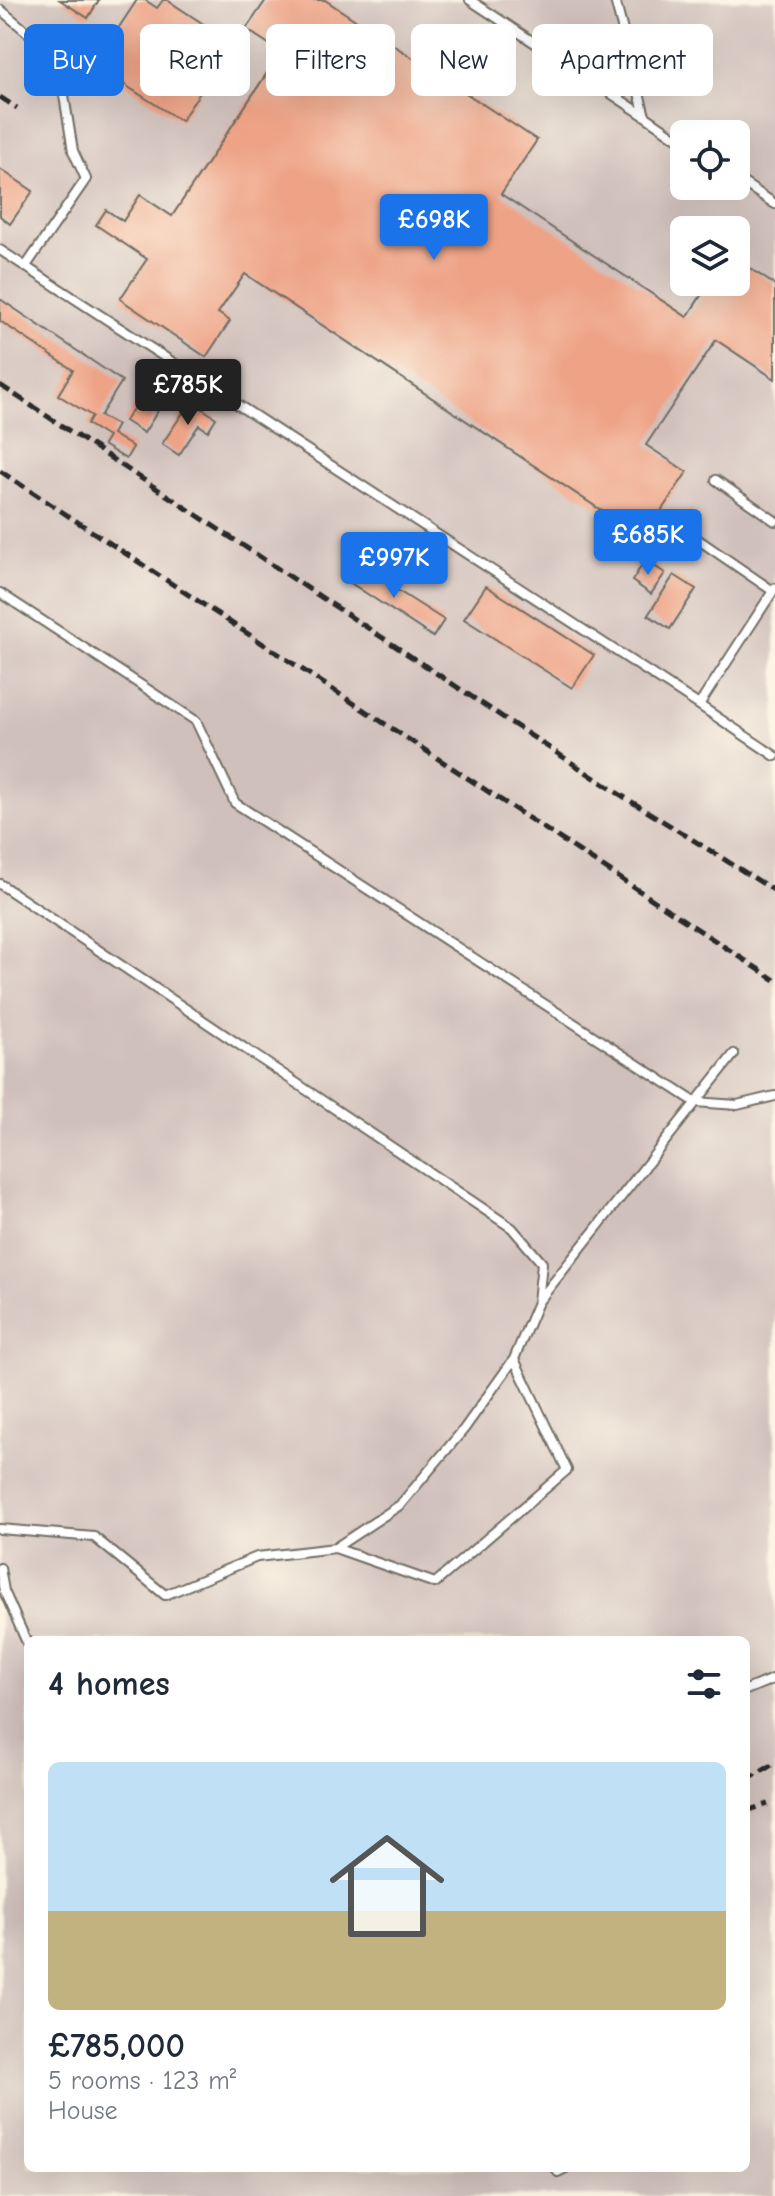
<!DOCTYPE html>
<meta charset="utf-8">
<style>
body{margin:0;font-family:"Comic Neue",sans-serif;background:#f2f2f3;color:#1f2937;height:100vh;display:flex;flex-direction:column;font-size:30px;white-space:nowrap}
*{box-sizing:border-box;margin:0}
p{font-size:26px;color:#747a83}
.icon{flex:none;width:44px;height:44px;fill:none;stroke:currentColor;stroke-width:2;stroke-linecap:round;stroke-linejoin:round}
.map{position:relative;flex:1;overflow:hidden}
.drawer{position:absolute;left:24px;top:1636px;width:726px;height:536px;display:flex;flex-direction:column;background:#fff;border-radius:12px;box-shadow:0 8px 32px #0002}
.drawer>*{flex:none}
.hud{position:absolute;left:24px;top:24px;width:728px;height:72px;display:flex;gap:16px}
.fabs{position:absolute;left:670px;top:120px;display:grid;gap:16px}
.fabs a{display:grid;place-items:center;width:80px;height:80px;border-radius:12px;background:#fff;box-shadow:0 8px 32px #0002;font-size:40px}
.price{position:absolute;translate:-50% -68px;padding:0 18px;border-radius:8px;background:#1a73e8;color:#fff;font-size:26px;line-height:52px;filter:drop-shadow(0 2px 4px #0008)}
.price::after{content:'';position:absolute;left:50%;top:48px;width:24px;height:18px;margin-left:-12px;background:inherit;clip-path:polygon(0 0,100% 0,50% 100%)}
.price.selected{background:#222;color:#fff}
ul{padding:0;list-style:none}
li{display:grid;align-content:center;gap:16px;height:424px;padding:0 24px}
li+li{border-top:2px solid #e0e1e3}
li span{display:grid;place-items:center;height:248px;border-radius:12px;color:#555}
li>.icon{margin-inline-start:auto}
span .icon{width:144px;height:144px;fill:#fffc;stroke-width:1}
li b{font-size:34px}
h2{display:flex;justify-content:space-between;align-items:center;height:96px;padding:0 24px;font-size:34px}
.pill{padding:0 28px;border-radius:12px;background:#fff;box-shadow:0 8px 32px #0002;font-size:28px;line-height:72px}
.pill.selected{background:#1a73e8;color:#fff}
.map>svg:first-child{display:block}
</style>
<div class="map">
<svg width="775" height="2196" viewBox="0 0 775 2196">
<rect width="100%" height="100%" fill="#fcf5e5"/>
<filter id="ink" filterUnits="userSpaceOnUse"><feTurbulence type="fractalNoise" baseFrequency=".0125" numOctaves="2"/><feDisplacementMap in="SourceGraphic" scale="16" xChannelSelector="R" yChannelSelector="G"/><feConvolveMatrix kernelMatrix="1 2 1 2 8 2 1 2 1" color-interpolation-filters="sRGB"/></filter>
<filter id="wash" filterUnits="userSpaceOnUse"><feTurbulence type="fractalNoise" baseFrequency=".006" numOctaves="4" result="noise"/><feDisplacementMap in="SourceGraphic" scale="32" xChannelSelector="R" yChannelSelector="G"/><feGaussianBlur stdDeviation="1.8" result="paint"/><feColorMatrix in="noise" values="0 0 0 0 0 0 0 0 0 0 0 0 0 0 0 0 0 1.4 0 .05"/><feComposite in="paint" operator="in"/></filter>
<g filter="url(#wash)">
<rect width="100%" height="100%" fill="#f0e8cb"/>
<!-- industrial -->
<path fill="#d0c0bc" fill-rule="evenodd" d="M 0,0 L 775,0 L 775,2196 L 0,2196 ZM 684,134 L 736,134 L 736,186 L 684,186 ZM 684,230 L 736,230 L 736,282 L 684,282 ZM 28,1640 L 746,1640 L 746,2168 L 28,2168 Z"/>
<g id="blocks">
<!-- building -->
<path fill="#eea386" d="M 60,0 L 99,0 L 88,18 Z
M 137,0 L 145,0 L 157,8 L 163,0 L 167,0 L 208,27 L 192,50 L 217,67 L 181,121 L 94,65 Z
M 266,0 L 325,0 L 537,140 L 501,194 L 687,317 L 710,282 L 736,282 L 736,259 L 775,285 L 775,379 L 716,340 L 646,445 L 687,472 L 643,538 L 245,274 L 218,313 L 230,321 L 206,357 L 120,299 L 147,259 L 96,225 L 106,210 L 123,221 L 140,195 L 172,216 L 281,52 L 246,29 Z
M 0,169 L 33,191 L 10,224 L 0,216 Z
M 0,299 L 122,381 L 100,416 L 117,425 L 112,434 L 133,447 L 126,459 L 103,445 L 108,437 L 87,424 L 92,416 L 58,395 L 73,370 L 0,321 Z
M 144,392 L 162,404 L 144,433 L 125,421 Z
M 191,401 L 216,418 L 208,431 L 199,425 L 179,455 L 162,444 Z
M 645,560 L 665,573 L 651,594 L 632,581 Z
M 353,562 L 444,620 L 433,637 L 343,578 Z
M 674,575 L 696,589 L 670,629 L 648,615 Z
M 486,586 L 594,655 L 572,688 L 464,619 Z"/>
</g>
</g>
<g filter="url(#ink)">
<use href="#blocks" fill-opacity="0" stroke="#706d63" stroke-width="2"/>
<g fill="none" stroke-linecap="round" stroke-linejoin="round">
<!-- service casing -->
<g stroke="#706d63" stroke-width="12">
<path id="service" d="M 470,0 L 645,116
M 615,0 L 645,116 L 684,143
M 1,10 L 58,58 L 73,151 L 86,179 L 26,266
M 736,178 L 775,204
M 0,250 L 699,705 L 775,588
M 716,480 L 775,521
M 690,534 L 773,591
M 0,593 L 196,721 L 235,803 L 695,1102 L 737,1105 L 775,1096
M 699,705 L 775,756
M 0,884 L 512,1228 L 542,1263 L 538,1302
M 0,1529 L 94,1537 L 165,1595 L 257,1557 L 335,1548 L 435,1583 L 567,1470 L 514,1359 L 538,1302 L 734,1054
M 335,1548 L 400,1505 L 464,1429 L 514,1359
M 0,1568 L 4,1591 L 28,1645
M 746,1690 L 775,1678
M 555,2168 L 558,2172 L 566,2168"/>
</g>
<!-- service -->
<use href="#service" stroke="#fff" stroke-width="8"/>
<!-- rail -->
<path stroke="#2b2b2b" stroke-width="5" stroke-dasharray="12 6" stroke-linecap="butt" d="M 0,97 L 17,108
M 0,385 L 616,792 L 775,891
M 0,471 L 775,980
M 746,1781 L 775,1763
M 746,1811 L 768,1804"/>
</g>
</g>
</svg>
<div class="fabs">
<a><svg class="icon" aria-label="locate" viewBox="0 0 24 24"><circle cx="12" cy="12" r="6"/><path d="M12 2v4M12 18v4M2 12h4M18 12h4"/></svg></a>
<a><svg class="icon" aria-label="layers" viewBox="0 0 24 24"><path d="M12 4l9 5-9 5-9-5zM3 14l9 5 9-5"/></svg></a>
</div>
<b class="price" style="left:434px;top:262px">£698K</b>
<b class="price selected" style="left:188px;top:427px">£785K</b>
<b class="price" style="left:648px;top:577px">£685K</b>
<b class="price" style="left:394px;top:600px">£997K</b>
<div class="hud">
<a class="pill selected">Buy</a>
<a class="pill">Rent</a>
<a class="pill">Filters</a>
<a class="pill">New</a>
<a class="pill">Apartment</a>
</div>
<section class="drawer">
<h2>4 homes<svg class="icon" aria-label="filters" viewBox="0 0 24 24"><path d="M4 7h16M4 17h16"/><circle cx="9" cy="7" r="2"/><circle cx="15" cy="17" r="2"/></svg></h2>
<ul>
<li><span style="background:linear-gradient(#bfe0f5 60%,#c2b280 0)"><svg class="icon" aria-label="home" viewBox="0 0 24 24"><path d="M3 11l9-7 9 7M6 9v11h12V9"/></svg></span><div><b>£785,000</b><p>5 rooms · 123 m²</p><p>House</p></div></li>
</ul>
</section>
</div>
